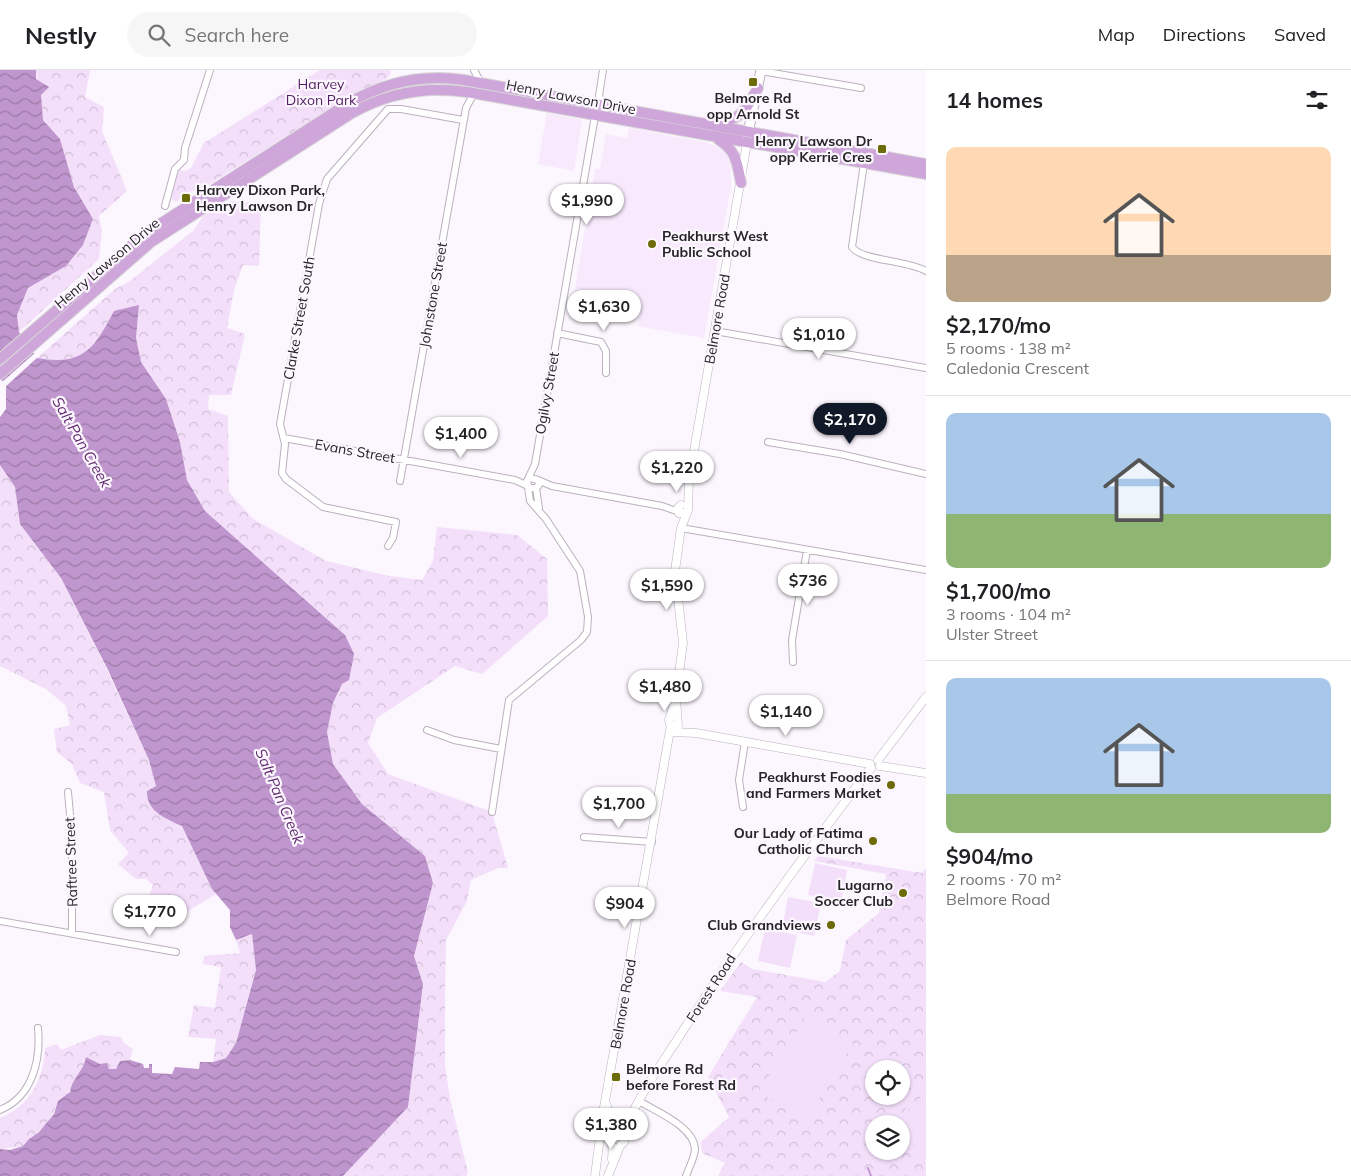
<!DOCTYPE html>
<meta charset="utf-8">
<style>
body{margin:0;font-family:Mulish,sans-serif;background:#f6f6f6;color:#202124;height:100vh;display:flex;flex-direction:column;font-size:19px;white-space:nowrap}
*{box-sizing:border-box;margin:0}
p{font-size:16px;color:#757577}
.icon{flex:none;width:28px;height:28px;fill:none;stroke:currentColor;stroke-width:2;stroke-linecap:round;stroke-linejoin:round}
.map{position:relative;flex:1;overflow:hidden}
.drawer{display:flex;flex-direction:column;background:#fff;width:425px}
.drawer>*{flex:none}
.buttons{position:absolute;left:865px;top:990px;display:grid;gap:10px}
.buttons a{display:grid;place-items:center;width:45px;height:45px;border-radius:50%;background:#fff;box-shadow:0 1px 4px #0004;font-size:25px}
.price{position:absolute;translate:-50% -42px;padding:0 11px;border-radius:18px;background:#fff;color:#222;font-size:16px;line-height:32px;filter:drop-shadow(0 1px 2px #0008)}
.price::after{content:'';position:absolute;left:50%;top:30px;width:15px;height:11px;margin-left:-8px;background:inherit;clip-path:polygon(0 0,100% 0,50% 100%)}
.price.active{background:#111827;color:#fff}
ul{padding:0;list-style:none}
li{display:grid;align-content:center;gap:10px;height:265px;padding:0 20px}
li+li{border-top:1px solid #e0e0e0}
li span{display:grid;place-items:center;height:155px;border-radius:10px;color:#555}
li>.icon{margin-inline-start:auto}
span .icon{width:90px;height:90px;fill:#fffc;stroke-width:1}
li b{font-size:21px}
h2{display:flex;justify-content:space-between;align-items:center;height:60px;padding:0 20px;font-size:21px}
header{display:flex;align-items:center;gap:30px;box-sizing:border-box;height:70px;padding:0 25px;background:#fff;border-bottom:1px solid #e0e0e0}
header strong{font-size:24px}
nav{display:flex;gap:28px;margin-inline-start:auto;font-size:18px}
.search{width:350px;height:45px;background:#f6f6f6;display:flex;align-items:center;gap:12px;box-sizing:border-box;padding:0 18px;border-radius:28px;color:#757577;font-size:19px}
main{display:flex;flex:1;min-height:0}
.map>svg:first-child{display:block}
</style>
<header>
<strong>Nestly</strong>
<div class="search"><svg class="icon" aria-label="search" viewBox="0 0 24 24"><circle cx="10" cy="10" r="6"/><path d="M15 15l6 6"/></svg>Search here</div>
<nav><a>Map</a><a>Directions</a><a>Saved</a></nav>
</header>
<main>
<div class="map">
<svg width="926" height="1106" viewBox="0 0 926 1106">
<defs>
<pattern id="forest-crowns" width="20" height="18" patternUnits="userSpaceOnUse" patternTransform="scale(1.25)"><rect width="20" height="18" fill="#f4dffb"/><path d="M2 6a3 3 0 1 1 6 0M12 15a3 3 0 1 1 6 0" fill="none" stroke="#d1bfd7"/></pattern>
<pattern id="water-waves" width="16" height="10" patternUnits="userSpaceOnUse" patternTransform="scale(1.25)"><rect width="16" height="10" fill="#c096ce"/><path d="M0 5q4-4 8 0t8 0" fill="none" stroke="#9c7aa7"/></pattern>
</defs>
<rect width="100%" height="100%" fill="#fcf6fe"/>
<!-- built -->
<path fill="#f8e9fd" d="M 547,43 L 582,50 L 574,101 L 538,94 Z
M 629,58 L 705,72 L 721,78 L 730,87 L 731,116 L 704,268 L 638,256 L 641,238 L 574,225 L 595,99 L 600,99 L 606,64 L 627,68 Z"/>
<!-- forest -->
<path fill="url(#forest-crowns)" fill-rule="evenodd" d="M 36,0 L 90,0 L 85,27 L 104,37 L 102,61 L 127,121 L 99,146 L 102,161 L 99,189 L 19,262 L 17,245 L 28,218 L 66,196 L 83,175 L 93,149 L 74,117 L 60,69 L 43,50 Z
M 320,0 L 390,0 L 391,3 L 387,9 L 358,21 L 200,120 C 190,119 183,125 176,132 L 171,128 L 179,100 L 186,101 L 191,98 L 204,73 Z
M 230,131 L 261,133 L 259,196 L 243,195 L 234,220 L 227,258 L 245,264 L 231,325 L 209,325 L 208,339 L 228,346 L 229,422 L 252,448 L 326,491 L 390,506 L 422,510 L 433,491 L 437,457 L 517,465 L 547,489 L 548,546 L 482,604 L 455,596 L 377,648 L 368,673 L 388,704 L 492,742 L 508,798 L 498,798 L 471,810 L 467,831 L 446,870 L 445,929 L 445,995 L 450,1029 L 468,1102 L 466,1106 L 343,1106 L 408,1037 L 423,914 L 414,886 L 433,813 L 425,786 L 362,734 L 333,694 L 327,662 L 333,633 L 342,614 L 345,565 L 205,441 L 187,410 L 180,372 L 166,329 L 141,292 L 136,268 L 139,236 L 114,241 C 94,279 83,296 37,288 L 115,219 L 130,211 L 194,160 L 203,146 Z
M 0,395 L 15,417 L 20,454 L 61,508 L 107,600 L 149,690 L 156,716 L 147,721 C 147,742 166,749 182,756 L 212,819 L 216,824 L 183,844 L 147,832 L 153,815 L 146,809 L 136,809 L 118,794 L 129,783 L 110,760 L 104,722 L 80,713 L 72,694 L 57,682 L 54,659 L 70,655 L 66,636 L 46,619 L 0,596 Z
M 818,786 L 922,803 L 926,798 L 926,1106 L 718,1106 L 725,1093 L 702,1083 L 701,1072 L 729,1047 L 708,1007 L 757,927 L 720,921 L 741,892 L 752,899 L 825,912 L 840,901 L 846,870 L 879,843 L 886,804 L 814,791 ZM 874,999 L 901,999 L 901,1026 L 874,1026 ZM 874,1054 L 901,1054 L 901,1081 L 874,1081 Z
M 252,864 L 256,900 L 236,973 L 226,988 L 213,992 L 216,969 L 188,967 L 194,935 L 215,938 L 221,897 L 203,894 L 204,886 L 240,883 L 236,870 Z
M 100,965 L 121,967 L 124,973 L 133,979 L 130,990 L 120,991 L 116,999 L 113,1000 L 92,991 L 80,1002 L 66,1027 L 58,1031 C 54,1043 48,1054 38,1062 C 33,1067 28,1070 23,1076 L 0,1079 L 0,1048 C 30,1036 44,1009 45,978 L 57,974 L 61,980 Z"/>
<!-- garden -->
<path fill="#f4dffb" d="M 815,793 L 847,800 L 841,832 L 808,825 Z
M 788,827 L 821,833 L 814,866 L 782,859 Z
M 765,859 L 797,865 L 790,898 L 758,891 Z
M 807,945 L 853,974 L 805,1051 L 759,1022 Z
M 926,1021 L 926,1085 L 901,1063 L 901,1054 L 899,1054 L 901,1051 L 899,1050 L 912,1028 L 915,1029 L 902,1050 Z"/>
<!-- water -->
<path fill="url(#water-waves)" d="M 0,0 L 36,0 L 36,9 L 49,17 L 41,25 L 43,50 L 60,69 L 74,117 L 93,149 L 83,175 L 66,196 L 28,218 L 17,245 L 19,262 L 37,288 C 83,296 94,279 114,241 L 139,235 L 136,268 L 141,292 L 166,329 L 180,372 L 187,410 L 205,441 L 345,565 L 354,584 L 349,610 L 342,614 L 333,633 L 327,662 L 333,694 L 362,734 L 425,786 L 433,813 L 414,886 L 423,914 L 408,1037 L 343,1106 L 0,1106 L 0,1079 L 10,1080 L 23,1076 L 28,1070 L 39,1062 L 54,1044 L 58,1031 L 70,1022 C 72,1008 84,1001 86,987 L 100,994 L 107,993 L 109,999 L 116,999 L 120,991 L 130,990 L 143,994 L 144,998 L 149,998 L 149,994 L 152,994 L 152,1003 L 172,1004 L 175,997 L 199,999 L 200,992 L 213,992 L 226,988 L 236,973 L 256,900 L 252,864 L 236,870 L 230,857 L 230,840 L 212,819 L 182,756 C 166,749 146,741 147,721 L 156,716 L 149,690 L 108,600 L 61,508 L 20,454 L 15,417 L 0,395 L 0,347 L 6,339 L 6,316 L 0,308 Z"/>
<!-- pier -->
<path fill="#fcf6fe" d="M 36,282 L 39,286 L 4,318 L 1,313 Z"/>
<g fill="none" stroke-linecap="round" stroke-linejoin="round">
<!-- stream -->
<path stroke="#c096ce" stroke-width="2" d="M 868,1098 L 871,1106"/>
<!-- minor casing -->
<g stroke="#bab1bd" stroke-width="8">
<path id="minor" d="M 474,0 L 481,13
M 603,0 L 599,26 L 604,36
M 761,1 L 861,18
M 864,93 L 852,177 C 862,191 907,190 926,201
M 165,136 L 175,99 L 184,90 L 185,78 L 210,0
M 715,261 L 926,298
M 557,263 L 601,272 L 606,281 L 606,303
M 284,368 L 515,410 L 528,416
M 768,372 L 840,384 L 926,404
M 530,408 L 538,410 L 539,415 L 536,418 L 529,418 L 527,411 L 535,394 L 595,46
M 538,410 L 552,416 L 662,436 L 679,442
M 400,411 L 466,38 L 474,23
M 536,418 L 539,438
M 681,458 L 926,500
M 388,476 L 393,468 L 396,452 L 323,437 L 286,409 L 282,403 L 285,374 L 280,354 L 319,134 L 327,109 L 388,39 L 401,39 L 463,50
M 793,592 L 792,570 L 807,480
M 427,660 L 454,670 L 501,679
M 68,722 L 72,767 L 72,862
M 743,737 L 739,710 L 745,672
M 492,742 L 509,630 L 581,570 L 587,562 L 588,547 L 580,501 L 546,449 L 530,431 L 528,417
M 584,767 L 652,772
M 0,851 L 176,882
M 639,1031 C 657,1042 695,1057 695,1080 C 694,1088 689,1098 686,1106
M 0,1040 C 32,1027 41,991 38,958"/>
</g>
<!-- tertiary casing -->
<g stroke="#bab1bd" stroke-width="9">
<path id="tertiary" d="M 681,435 L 678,438 L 679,443 L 687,443
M 675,631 L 669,650 L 672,662 L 696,663 L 870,694
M 678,656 L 676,627 L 683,573 L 675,501 L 681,458 L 688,440 L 689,410 L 747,73
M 878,690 L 926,627
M 880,696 L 926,703
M 607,1036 L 609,1053 L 617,1064
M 601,1065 C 614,1068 613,1078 612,1089
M 595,1106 L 603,1043 L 670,660
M 608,1106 L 620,1076 L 624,1072 C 625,1045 660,996 675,973 C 736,878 802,787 871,698"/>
</g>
<!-- secondary casing -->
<g stroke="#bab1bd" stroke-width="11">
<path id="secondary" d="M 747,68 L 761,0"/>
</g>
<!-- primary casing -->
<g stroke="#d8d8d8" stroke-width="12">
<path id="primary" d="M 716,52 C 742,51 746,39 758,18
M 719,70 C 737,81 737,94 741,113
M 0,289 L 146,163 L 349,33 C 385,12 423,4 464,10 L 926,94
M 0,304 L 151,172 L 352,43 C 389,22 426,16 467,22 L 926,104"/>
</g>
<!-- minor -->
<use href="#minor" stroke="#fff" stroke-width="6"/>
<!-- tertiary -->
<use href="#tertiary" stroke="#fff" stroke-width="8"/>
<!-- secondary -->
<use href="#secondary" stroke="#fff" stroke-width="9"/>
<!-- primary -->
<use href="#primary" stroke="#cea6da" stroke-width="10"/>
</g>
<!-- markers -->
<g fill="#6d6b07" stroke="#fcf6fe" stroke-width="2">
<rect x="748" y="7" width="10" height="10" rx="2.5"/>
<rect x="877" y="74" width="10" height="10" rx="2.5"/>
<rect x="181" y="123" width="10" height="10" rx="2.5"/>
<circle cx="652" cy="174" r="5"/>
<circle cx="891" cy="715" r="5"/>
<circle cx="873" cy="771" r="5"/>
<circle cx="903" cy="823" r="5"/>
<circle cx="831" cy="855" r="5"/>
<rect x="611" y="1002" width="10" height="10" rx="2.5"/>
</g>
<g text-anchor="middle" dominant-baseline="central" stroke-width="4.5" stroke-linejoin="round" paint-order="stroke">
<!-- park labels -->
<g font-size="14" fill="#521e61" stroke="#fcf6fe">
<text x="321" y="14">Harvey<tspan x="321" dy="16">Dixon Park</tspan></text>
</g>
<!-- street labels -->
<g font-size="14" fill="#272428" stroke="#fcf6fe">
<text transform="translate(571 27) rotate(11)">Henry Lawson Drive</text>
<text transform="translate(107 193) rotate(-40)">Henry Lawson Drive</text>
<text transform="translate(433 225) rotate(-80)">Johnstone Street</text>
<text transform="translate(299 248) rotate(-80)">Clarke Street South</text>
<text transform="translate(717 249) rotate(-80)">Belmore Road</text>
<text transform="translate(547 323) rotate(-80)">Ogilvy Street</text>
<text transform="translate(355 381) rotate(10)">Evans Street</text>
<text transform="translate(71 792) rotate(-92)">Raftree Street</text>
<text transform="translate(711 918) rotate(-57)">Forest Road</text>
<text transform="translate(623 934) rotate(-80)">Belmore Road</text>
</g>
<!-- poi labels -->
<g font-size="14" font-weight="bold" fill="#272428" stroke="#fcf6fe" text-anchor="end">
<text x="753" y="28" text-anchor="middle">Belmore Rd<tspan x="753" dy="16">opp Arnold St</tspan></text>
<text x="872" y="71">Henry Lawson Dr<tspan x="872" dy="16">opp Kerrie Cres</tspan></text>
<text x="196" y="120" text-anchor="start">Harvey Dixon Park,<tspan x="196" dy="16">Henry Lawson Dr</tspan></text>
<text x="662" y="166" text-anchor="start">Peakhurst West<tspan x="662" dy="16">Public School</tspan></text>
<text x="881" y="707">Peakhurst Foodies<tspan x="881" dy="16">and Farmers Market</tspan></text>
<text x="863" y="763">Our Lady of Fatima<tspan x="863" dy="16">Catholic Church</tspan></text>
<text x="893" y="815">Lugarno<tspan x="893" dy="16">Soccer Club</tspan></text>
<text x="821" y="855">Club Grandviews</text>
<text x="626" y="999" text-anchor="start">Belmore Rd<tspan x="626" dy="16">before Forest Rd</tspan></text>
</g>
<!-- water labels -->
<g font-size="15" font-style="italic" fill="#602c6f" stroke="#fcf6fe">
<text transform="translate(82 372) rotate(60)">Salt Pan Creek</text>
<text transform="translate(280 726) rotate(67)">Salt Pan Creek</text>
</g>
</g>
</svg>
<div class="buttons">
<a><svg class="icon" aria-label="locate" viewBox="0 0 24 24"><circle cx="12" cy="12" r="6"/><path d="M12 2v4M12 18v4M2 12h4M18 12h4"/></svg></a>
<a><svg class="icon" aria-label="layers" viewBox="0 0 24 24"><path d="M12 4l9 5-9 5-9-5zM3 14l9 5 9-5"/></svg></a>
</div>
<b class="price" style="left:587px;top:156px">$1,990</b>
<b class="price" style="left:604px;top:262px">$1,630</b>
<b class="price" style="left:819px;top:290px">$1,010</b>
<b class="price active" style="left:850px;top:375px">$2,170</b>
<b class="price" style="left:461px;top:389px">$1,400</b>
<b class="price" style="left:677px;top:423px">$1,220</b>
<b class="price" style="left:808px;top:536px">$736</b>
<b class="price" style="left:667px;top:541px">$1,590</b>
<b class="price" style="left:665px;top:642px">$1,480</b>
<b class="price" style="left:786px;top:667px">$1,140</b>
<b class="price" style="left:619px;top:759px">$1,700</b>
<b class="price" style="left:625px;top:859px">$904</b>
<b class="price" style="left:150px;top:867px">$1,770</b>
<b class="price" style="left:611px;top:1080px">$1,380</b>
</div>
<section class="drawer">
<h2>14 homes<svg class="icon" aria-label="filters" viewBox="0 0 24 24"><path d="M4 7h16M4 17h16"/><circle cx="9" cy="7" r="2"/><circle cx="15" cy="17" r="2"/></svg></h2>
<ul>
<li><span style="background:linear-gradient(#ffd9b3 70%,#b9a48a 0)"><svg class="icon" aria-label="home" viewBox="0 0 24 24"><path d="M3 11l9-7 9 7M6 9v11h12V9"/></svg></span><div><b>$2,170/mo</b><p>5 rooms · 138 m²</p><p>Caledonia Crescent</p></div></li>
<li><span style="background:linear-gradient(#a9c7e8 65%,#8fb573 0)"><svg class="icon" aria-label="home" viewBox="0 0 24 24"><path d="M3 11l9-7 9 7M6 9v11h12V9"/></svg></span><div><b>$1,700/mo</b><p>3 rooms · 104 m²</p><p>Ulster Street</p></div></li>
<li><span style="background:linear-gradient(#a9c7e8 75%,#8fb573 0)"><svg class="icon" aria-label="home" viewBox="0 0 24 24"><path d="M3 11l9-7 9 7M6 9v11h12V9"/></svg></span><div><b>$904/mo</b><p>2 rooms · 70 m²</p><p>Belmore Road</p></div></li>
</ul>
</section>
</main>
